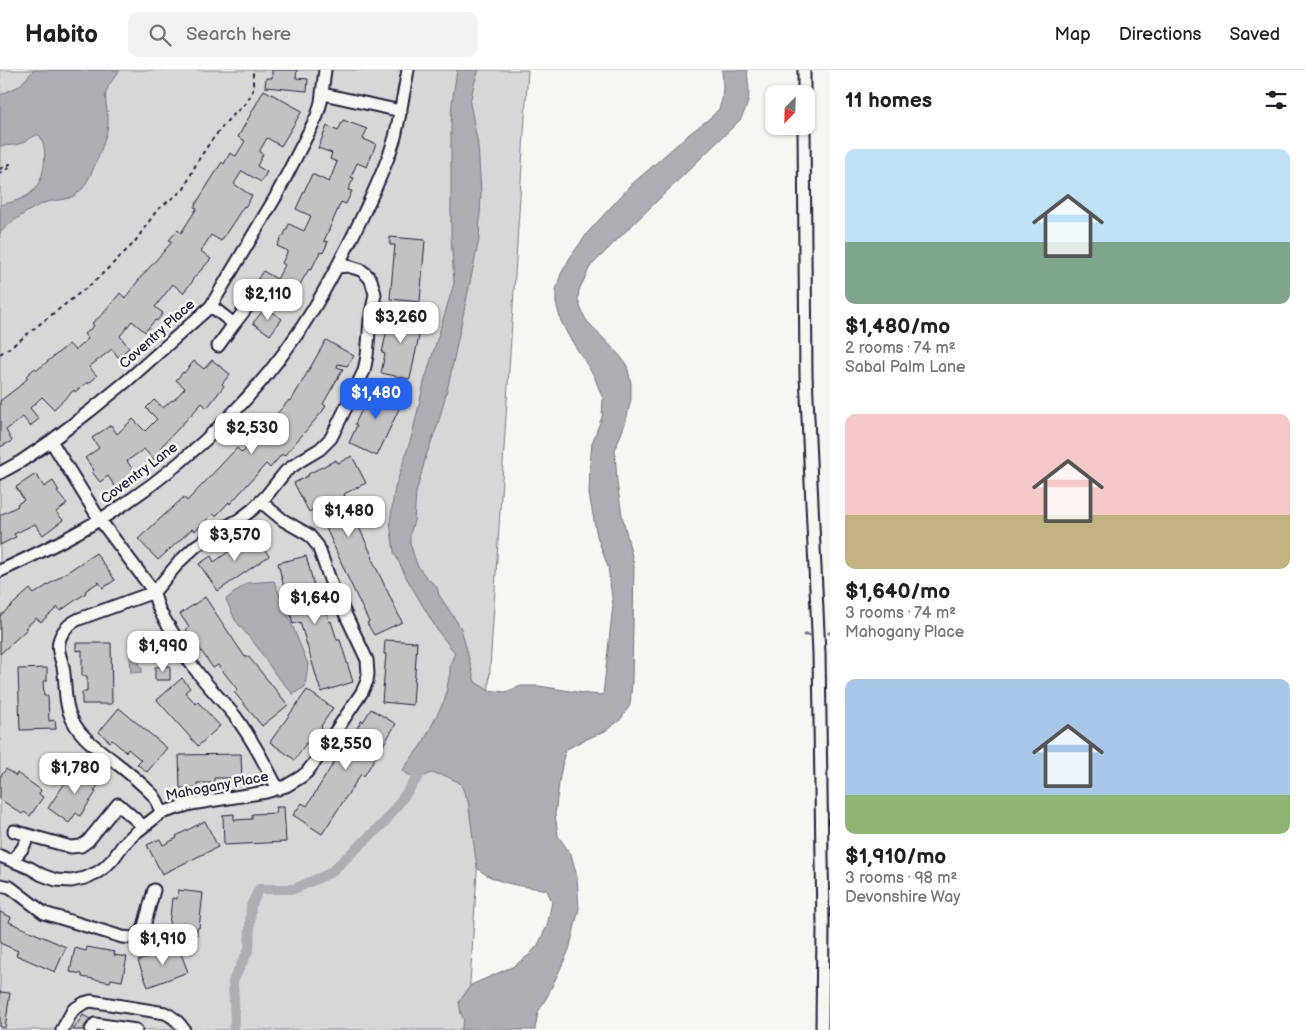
<!DOCTYPE html>
<meta charset="utf-8">
<style>
body{margin:0;font-family:"Balsamiq Sans",sans-serif;background:#f2f2f2;color:#202124;height:100vh;display:flex;flex-direction:column;font-size:19px;white-space:nowrap}
*{box-sizing:border-box;margin:0}
p{font-size:16px;color:#757577}
.icon{flex:none;width:28px;height:28px;fill:none;stroke:currentColor;stroke-width:2;stroke-linecap:round;stroke-linejoin:round}
.map{position:relative;flex:1;overflow:hidden}
.sheet{display:flex;flex-direction:column;background:#fff;width:475px}
.sheet>*{flex:none}
.needle{width:32px;rotate:203deg}
.buttons{position:absolute;left:765px;top:15px;display:grid;gap:10px}
.buttons a{display:grid;place-items:center;width:50px;height:50px;border-radius:10px;background:#fff;box-shadow:0 1px 4px #0004;font-size:25px}
.price{position:absolute;translate:-50% -42px;padding:0 11px;border-radius:10px;background:#fff;color:#222;font-size:16px;line-height:32px;filter:drop-shadow(0 1px 2px #0008)}
.price::after{content:'';position:absolute;left:50%;top:30px;width:15px;height:11px;margin-left:-8px;background:inherit;clip-path:polygon(0 0,100% 0,50% 100%)}
.price.active{background:#2563eb;color:#fff}
ul{padding:0;list-style:none}
li{display:grid;align-content:center;gap:10px;height:265px;padding:0 15px}
li span{display:grid;place-items:center;height:155px;border-radius:10px;color:#555}
li>.icon{margin-inline-start:auto}
span .icon{width:90px;height:90px;fill:#fffc;stroke-width:1}
li b{font-size:21px}
h2{display:flex;justify-content:space-between;align-items:center;height:60px;padding:0 15px;font-size:21px}
header{display:flex;align-items:center;gap:30px;box-sizing:border-box;height:70px;padding:0 25px;background:#fff;border-bottom:1px solid #e0e0e0}
header strong{font-size:24px}
nav{display:flex;gap:28px;margin-inline-start:auto;font-size:18px}
.search{width:350px;height:45px;background:#f2f2f2;display:flex;align-items:center;gap:12px;box-sizing:border-box;padding:0 18px;border-radius:10px;color:#757577;font-size:19px}
main{display:flex;flex:1;min-height:0}
.map>svg:first-child{display:block}
</style>
<header>
<strong>Habito</strong>
<div class="search"><svg class="icon" aria-label="search" viewBox="0 0 24 24"><circle cx="10" cy="10" r="6"/><path d="M15 15l6 6"/></svg>Search here</div>
<nav><a>Map</a><a>Directions</a><a>Saved</a></nav>
</header>
<main>
<div class="map">
<svg width="830" height="960" viewBox="0 0 830 960">
<rect width="100%" height="100%" fill="#f6f6f2"/>
<filter id="ink" filterUnits="userSpaceOnUse"><feTurbulence type="fractalNoise" baseFrequency=".02" numOctaves="2"/><feDisplacementMap in="SourceGraphic" scale="10" xChannelSelector="R" yChannelSelector="G"/><feConvolveMatrix kernelMatrix="1 2 1 2 8 2 1 2 1" color-interpolation-filters="sRGB"/></filter>
<g filter="url(#ink)">
<!-- green -->
<path fill="#d7d7d7" stroke="#7c7c89" d="M 0,0 L 528,0 L 467,960 L 0,960 Z"/>
<!-- water -->
<path fill="#adadb3" stroke="#757583" d="M 34,0 L 120,0 C 115,7 108,14 106,23 C 104,31 109,45 108,53 C 108,66 91,108 83,118 C 70,133 60,128 44,133 C 32,138 8,153 0,163 L 0,135 C 11,132 24,130 33,121 C 45,110 49,77 39,65 L 36,65 C 20,75 19,75 0,76 L 0,25 L 19,16 Z
M 457,0 L 479,0 L 474,14 L 470,33 L 478,75 L 481,122 L 479,170 L 449,312 L 438,354 L 426,386 L 416,423 L 414,451 L 410,464 L 410,473 L 417,495 L 426,507 L 437,517 L 439,525 L 461,558 L 475,612 L 488,620 L 505,622 L 521,616 L 539,616 L 589,624 L 603,625 L 613,535 L 608,497 L 597,466 L 589,424 L 590,395 L 592,373 L 602,347 L 603,329 L 594,306 L 568,265 L 561,251 L 556,233 L 556,219 L 561,204 L 571,186 L 589,161 L 631,115 L 688,65 L 710,48 L 719,39 L 722,30 L 723,16 L 722,0 L 747,0 C 749,23 752,29 740,50 L 621,166 L 590,197 L 579,220 L 578,229 L 581,239 L 586,250 L 621,287 L 627,296 L 631,313 L 631,329 L 626,351 L 615,380 L 617,413 L 622,445 L 634,495 L 632,612 L 630,635 L 620,650 L 605,661 L 580,672 L 565,680 L 560,706 L 555,744 L 558,766 L 571,784 L 577,807 L 579,839 L 569,880 L 548,925 L 538,942 L 535,960 L 461,960 L 464,950 L 461,944 L 459,932 L 471,915 L 514,896 L 529,885 L 538,875 L 547,856 L 552,832 L 547,820 C 524,816 496,815 477,798 L 468,731 L 460,713 L 446,706 L 431,703 L 418,710 L 402,701 L 424,671 L 445,629 L 450,602 L 450,594 L 455,583 L 437,560 L 426,541 L 407,509 L 394,482 L 390,453 L 393,430 L 395,418 L 412,365 L 424,313 L 454,213 L 451,165 L 451,56 L 452,33 Z
M 274,511 L 308,594 L 305,617 L 293,624 L 275,604 L 258,578 L 235,550 L 226,529 L 247,513 Z
M 139,576 L 147,582 L 139,591 L 140,598 L 142,598 L 142,602 L 131,603 L 130,587 Z"/>
<g fill="none" stroke-linecap="round" stroke-linejoin="round">
<!-- stream -->
<path stroke="#757583" stroke-width="3" d="M 829,563 L 830,563
M 804,565 L 809,565"/>
<!-- canal -->
<path stroke="#adadb3" stroke-width="10" d="M 233,960 L 235,952 L 233,911 L 249,879 L 251,836 L 259,819 L 294,819 L 330,803 L 385,752 L 424,699"/>
</g>
<!-- building -->
<path fill="#c2c2c4" stroke="#22223b" d="M 272,0 L 297,0 L 296,8 L 308,9 L 307,21 L 265,17 L 266,8 L 272,8 Z
M 264,20 L 302,41 L 281,76 L 267,68 L 259,82 L 263,84 L 257,96 L 267,102 L 261,112 L 242,101 L 234,114 L 252,126 L 245,137 L 244,136 L 221,171 L 211,165 L 201,181 L 211,189 L 192,210 L 193,211 L 183,223 L 173,214 L 155,237 L 163,243 L 157,251 L 155,250 L 145,262 L 132,251 L 120,266 L 129,278 L 118,287 L 112,279 L 89,297 L 97,306 L 88,314 L 87,312 L 75,322 L 74,320 L 54,339 L 42,327 L 30,338 L 39,349 L 30,356 L 23,347 L 6,360 L 12,371 L 0,377 L 0,331 L 17,318 L 28,308 L 26,306 L 35,298 L 37,300 L 69,274 L 75,280 L 88,269 L 84,264 L 94,256 L 92,253 L 103,244 L 120,223 L 125,228 L 141,207 L 172,172 L 169,170 L 178,160 L 181,163 L 197,138 L 194,137 L 222,92 L 224,94 L 230,83 L 236,86 L 245,71 L 238,67 Z
M 343,50 L 367,59 L 363,69 L 376,74 L 367,97 L 357,93 L 351,107 L 354,108 L 348,120 L 352,121 L 346,134 L 341,132 L 324,171 L 328,172 L 323,183 L 320,182 L 311,200 L 309,199 L 296,221 L 300,223 L 293,235 L 255,213 L 263,201 L 277,209 L 285,195 L 282,193 L 288,181 L 277,176 L 282,166 L 283,167 L 289,154 L 304,161 L 311,146 L 296,139 L 312,104 L 329,112 L 337,92 L 330,89 L 332,83 L 318,78 L 327,56 L 338,61 Z
M 390,167 L 425,170 L 420,232 L 390,229 L 395,175 L 390,175 Z
M 266,237 L 282,249 L 270,265 L 253,253 Z
M 391,240 L 423,247 L 410,309 L 381,303 L 385,284 L 382,283 Z
M 326,270 L 354,286 L 347,296 L 338,294 L 337,297 L 343,299 L 323,334 L 326,336 L 322,342 L 284,386 L 282,384 L 270,398 L 266,394 L 230,434 L 229,432 L 216,446 L 213,444 L 195,461 L 192,459 L 158,490 L 138,469 L 184,427 L 187,431 L 237,378 L 242,383 L 289,330 L 291,331 Z
M 212,290 L 230,304 L 222,314 L 224,316 L 207,338 L 202,333 L 160,378 L 163,381 L 154,390 L 144,379 L 127,391 L 136,404 L 116,418 L 108,406 L 100,412 L 92,402 L 94,400 L 85,388 L 99,378 L 92,368 L 111,355 L 117,364 L 133,349 L 145,361 L 157,349 L 146,338 L 154,330 L 163,338 L 172,330 L 173,331 L 185,318 L 176,310 L 183,302 L 184,303 L 194,291 L 204,299 Z
M 377,315 L 404,328 L 377,386 L 349,373 L 357,355 L 355,354 L 365,333 L 368,334 Z
M 352,386 L 366,413 L 344,424 L 373,488 L 372,489 L 402,552 L 374,565 L 367,553 L 369,552 L 348,508 L 323,451 L 320,452 L 314,439 L 309,442 L 294,413 L 309,405 L 308,404 L 336,390 L 338,393 Z
M 36,404 L 44,417 L 53,411 L 59,421 L 57,422 L 67,434 L 56,442 L 63,450 L 43,465 L 35,454 L 14,464 L 16,467 L 0,475 L 0,445 L 18,436 L 17,434 L 24,430 L 16,417 Z
M 252,462 L 269,486 L 218,521 L 199,494 L 211,486 L 214,492 L 228,482 L 227,480 Z
M 96,483 L 115,510 L 103,518 L 99,512 L 85,521 L 86,523 L 60,541 L 58,537 L 41,552 L 36,548 L 25,558 L 27,559 L 0,584 L 0,546 L 30,519 L 34,524 Z
M 306,486 L 320,538 L 326,537 L 329,552 L 331,551 L 337,570 L 340,570 L 353,612 L 321,622 L 300,552 L 293,554 L 278,493 Z
M 205,527 L 245,587 L 248,586 L 288,635 L 262,656 L 234,622 L 237,619 L 218,595 L 213,598 L 186,559 L 189,557 L 180,544 Z
M 385,570 L 417,572 L 413,635 L 382,632 L 386,584 L 384,584 Z
M 76,573 L 111,573 L 112,634 L 82,634 L 82,622 L 87,622 L 87,606 L 82,606 L 82,580 L 76,581 Z
M 170,596 L 170,610 L 155,610 L 155,597 Z
M 47,598 L 47,611 L 43,611 L 44,626 L 48,626 L 49,651 L 55,650 L 56,659 L 20,660 L 18,599 Z
M 182,608 L 190,618 L 185,622 L 196,634 L 198,632 L 220,656 L 198,676 L 157,630 Z
M 307,620 L 333,638 L 321,656 L 322,657 L 309,675 L 306,673 L 295,690 L 270,672 Z
M 119,638 L 167,678 L 147,702 L 137,694 L 141,690 L 128,679 L 126,682 L 112,670 L 110,672 L 99,662 Z
M 371,639 L 396,654 L 364,706 L 361,704 L 322,764 L 293,745 L 302,733 L 307,736 L 344,676 L 345,677 L 362,650 L 363,652 Z
M 241,684 L 242,712 L 231,712 L 230,708 L 214,708 L 214,713 L 197,713 L 197,718 L 180,718 L 179,685 Z
M 83,697 L 102,710 L 94,721 L 96,722 L 80,746 L 76,743 L 69,753 L 48,738 L 71,704 L 75,707 Z
M 6,699 L 16,706 L 17,703 L 41,720 L 39,724 L 43,727 L 30,746 L 24,742 L 22,744 L 0,729 L 0,707 Z
M 276,737 L 284,737 L 286,772 L 224,775 L 223,745 L 234,744 L 234,750 L 252,749 L 252,744 L 277,743 Z
M 205,751 L 218,777 L 162,804 L 147,775 L 160,769 L 163,775 L 177,768 L 176,766 Z
M 178,820 L 203,823 L 199,858 L 197,858 L 197,865 L 175,863 L 175,857 L 169,856 L 172,828 L 177,829 Z
M 0,842 L 11,847 L 9,852 L 66,877 L 55,902 L 16,885 L 18,881 L 0,873 Z
M 178,876 L 188,902 L 148,917 L 138,891 Z
M 87,877 L 115,882 L 114,885 L 127,887 L 122,911 L 111,909 L 110,912 L 82,907 L 82,904 L 70,902 L 75,878 L 86,881 Z
M 0,922 L 10,923 L 5,958 L 0,957 Z
M 83,945 L 90,949 L 85,956 L 84,960 L 73,960 Z"/>
<g fill="none" stroke-linecap="round" stroke-linejoin="round">
<!-- minor casing -->
<g stroke="#22223b" stroke-width="15">
<path id="minor" d="M 804,0 L 804,24
M 323,24 L 401,41
M 804,56 L 806,305 L 819,583 L 823,856 L 822,960
M 211,236 L 234,254 L 248,236
M 218,276 L 234,254
M 51,371 L 100,450 L 154,522 C 157,540 164,548 173,563 C 181,575 186,588 195,599 C 207,616 222,630 235,646 C 252,669 265,694 278,719
M 0,403 L 20,392 L 51,371 L 90,341 L 128,310 L 211,236 L 275,128 L 317,46 L 321,32 L 325,0
M 0,501 C 43,481 84,461 123,435 C 199,384 267,316 314,238 C 332,208 347,178 362,147 C 374,121 387,95 395,67 C 400,45 404,22 408,0
M 161,743 L 157,731 L 153,725 C 141,713 128,702 115,692 C 96,677 77,666 69,642 C 64,628 66,612 63,597 C 62,592 60,587 59,582 C 56,567 66,555 79,549 L 154,522 L 180,491 L 196,476 L 220,460 L 240,449 L 253,439 L 266,426 L 286,401 L 300,391 L 320,379 L 331,368 L 364,301 L 367,286 L 370,250 L 375,224 L 371,210 L 367,205 L 361,200 L 348,196 L 338,197
M 14,761 L 71,777 L 81,776 L 88,771 L 118,734 L 143,756
M 0,786 L 30,798 L 42,805 L 56,810 L 71,811 L 85,808 L 98,802 L 105,797 L 113,789 L 123,775 L 134,764 L 161,743 L 191,734 L 266,722 L 286,716 L 301,707 L 307,702 L 317,689 L 362,622 L 367,611 L 368,604 L 367,590 L 333,518 L 318,476 L 309,465 L 283,450 L 261,432
M 12,791 L 22,779 L 29,766
M 0,815 L 10,817 L 44,843 L 122,867 L 133,868 L 143,860 L 154,820
M 62,960 L 73,940 L 84,933 L 91,931 L 165,943 C 174,947 179,952 184,960
M 91,960 L 95,954 L 136,960"/>
</g>
<!-- path -->
<path stroke="#22223b" stroke-width="2" stroke-dasharray="4 4" stroke-linecap="butt" d="M 0,99 L 10,94 L 11,97 L 0,103
M 0,284 L 19,271 L 41,253 L 94,212 L 134,173 L 157,140 L 184,119 L 197,92 L 211,71 L 228,50 L 247,32 L 253,20 L 253,0"/>
<!-- minor -->
<use href="#minor" stroke="#f6f6f2" stroke-width="11"/>
</g>
</g>
<g text-anchor="middle" dominant-baseline="central" stroke-width="5" stroke-linejoin="round" paint-order="stroke">
<!-- street labels -->
<g font-size="14" fill="#22223b" stroke="#f6f6f2">
<text transform="translate(157 264) rotate(-42)">Coventry Place</text>
<text transform="translate(139 403) rotate(-37)">Coventry Lane</text>
<text transform="translate(217 716) rotate(-11)">Mahogany Place</text>
</g>
</g>
</svg>
<div class="buttons">
<a><svg class="needle" viewBox="-14 -14 28 28"><path d="M0-13l5 13h-10z" fill="#e53935"/><path d="M0 13l5-13h-10z" fill="#757577"/></svg></a>
</div>
<b class="price" style="left:268px;top:251px">$2,110</b>
<b class="price" style="left:401px;top:274px">$3,260</b>
<b class="price active" style="left:376px;top:350px">$1,480</b>
<b class="price" style="left:252px;top:385px">$2,530</b>
<b class="price" style="left:349px;top:468px">$1,480</b>
<b class="price" style="left:235px;top:492px">$3,570</b>
<b class="price" style="left:315px;top:555px">$1,640</b>
<b class="price" style="left:163px;top:603px">$1,990</b>
<b class="price" style="left:346px;top:701px">$2,550</b>
<b class="price" style="left:75px;top:725px">$1,780</b>
<b class="price" style="left:163px;top:896px">$1,910</b>
</div>
<section class="sheet">
<h2>11 homes<svg class="icon" aria-label="filters" viewBox="0 0 24 24"><path d="M4 7h16M4 17h16"/><circle cx="9" cy="7" r="2"/><circle cx="15" cy="17" r="2"/></svg></h2>
<ul>
<li><span style="background:linear-gradient(#bfe0f5 60%,#7fa58c 0)"><svg class="icon" aria-label="home" viewBox="0 0 24 24"><path d="M3 11l9-7 9 7M6 9v11h12V9"/></svg></span><div><b>$1,480/mo</b><p>2 rooms · 74 m²</p><p>Sabal Palm Lane</p></div></li>
<li><span style="background:linear-gradient(#f6c9c9 65%,#c2b280 0)"><svg class="icon" aria-label="home" viewBox="0 0 24 24"><path d="M3 11l9-7 9 7M6 9v11h12V9"/></svg></span><div><b>$1,640/mo</b><p>3 rooms · 74 m²</p><p>Mahogany Place</p></div></li>
<li><span style="background:linear-gradient(#a9c7e8 75%,#8fb573 0)"><svg class="icon" aria-label="home" viewBox="0 0 24 24"><path d="M3 11l9-7 9 7M6 9v11h12V9"/></svg></span><div><b>$1,910/mo</b><p>3 rooms · 98 m²</p><p>Devonshire Way</p></div></li>
</ul>
</section>
</main>
